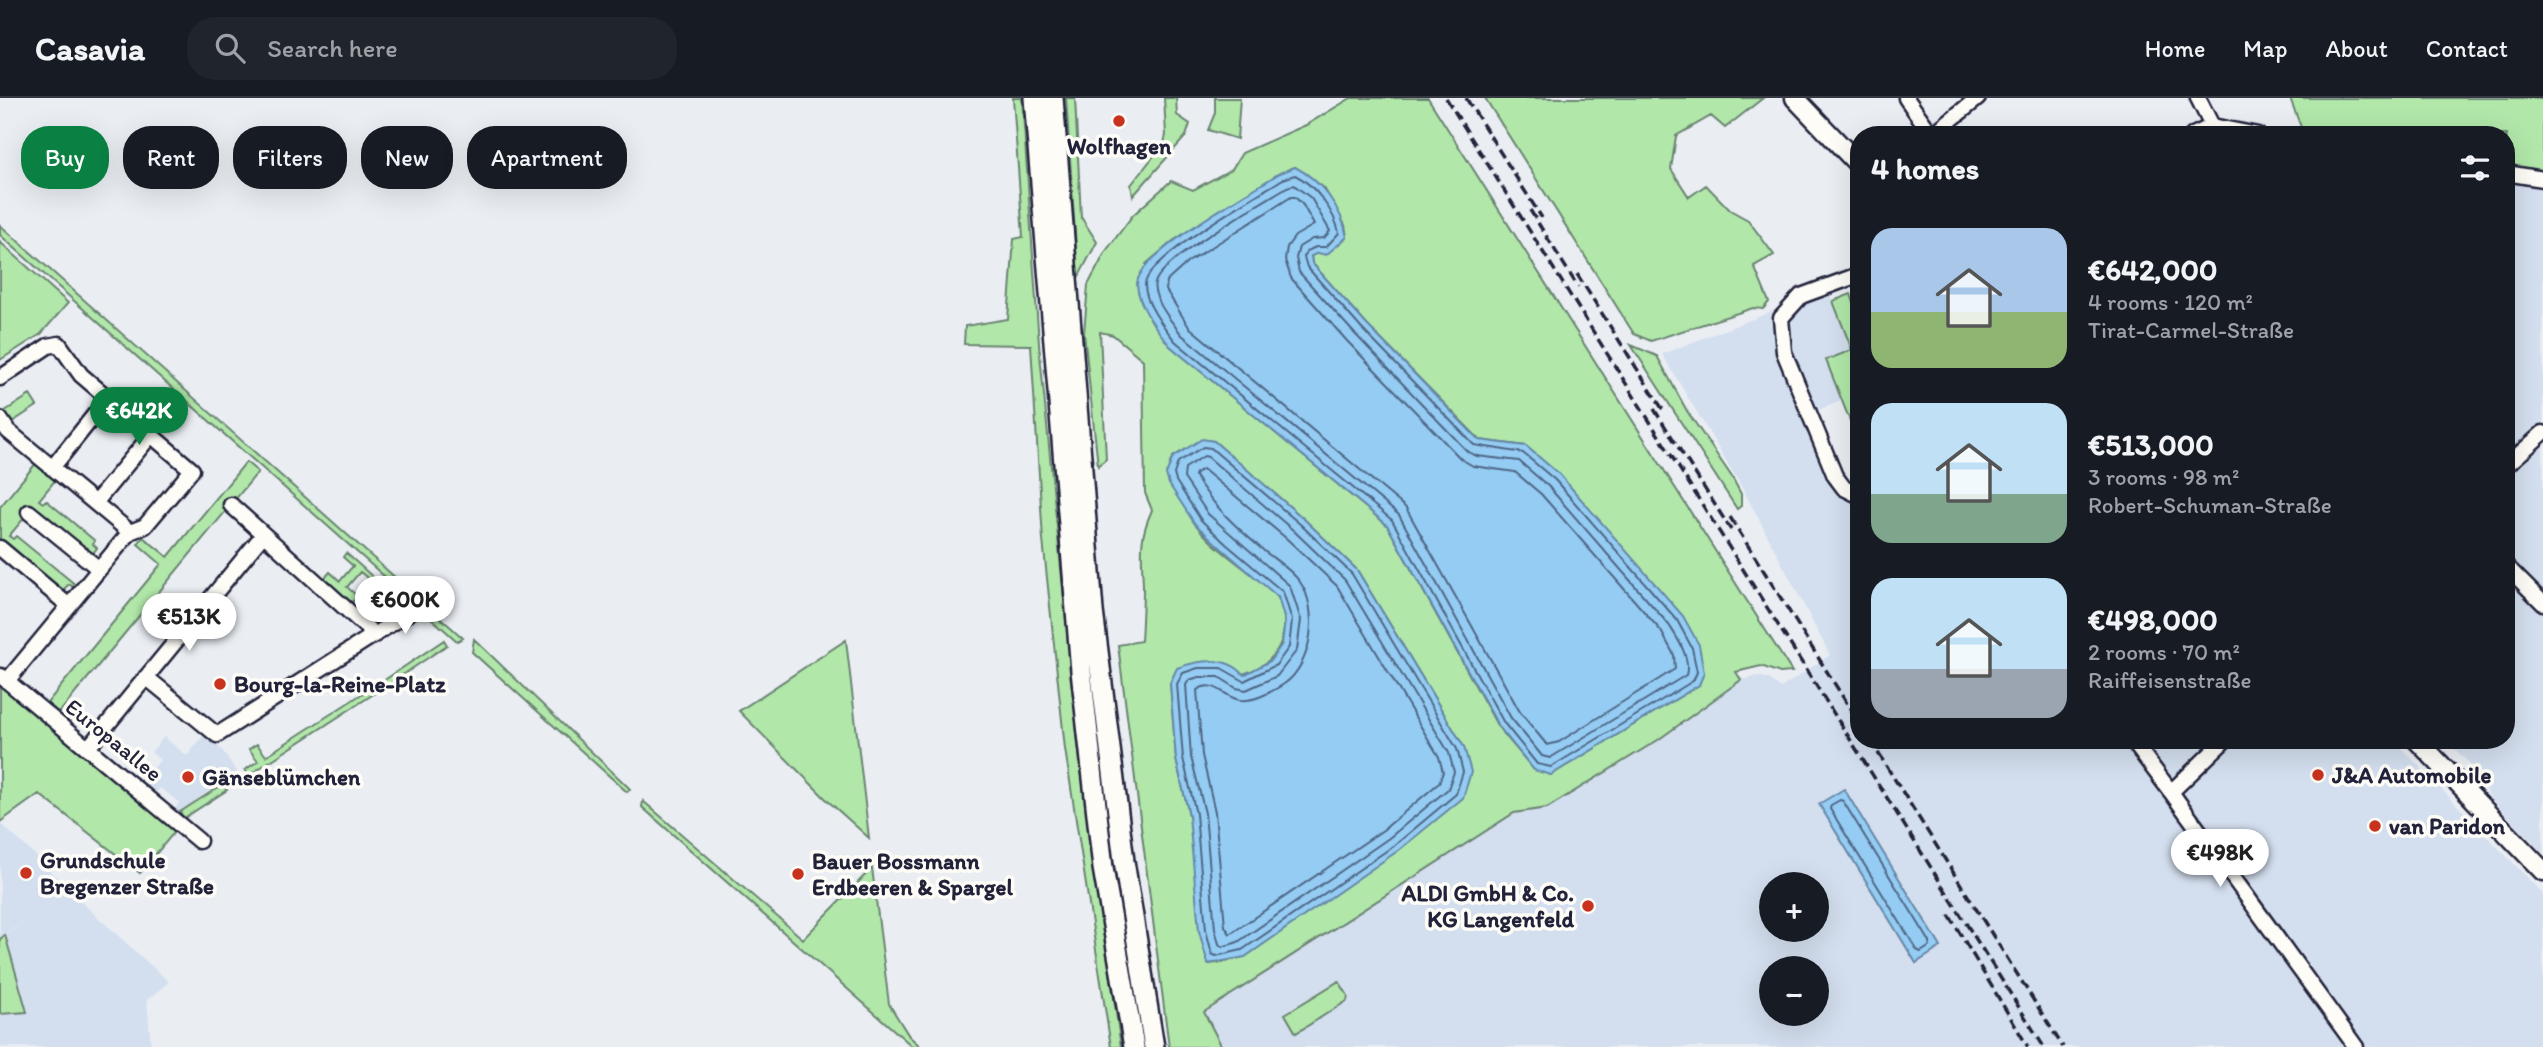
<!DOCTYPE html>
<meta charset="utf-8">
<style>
body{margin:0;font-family:Itim,sans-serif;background:#20242c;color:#f1f3f6;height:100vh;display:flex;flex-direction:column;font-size:26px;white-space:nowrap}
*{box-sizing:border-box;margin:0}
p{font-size:23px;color:#9ea1a6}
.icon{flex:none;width:38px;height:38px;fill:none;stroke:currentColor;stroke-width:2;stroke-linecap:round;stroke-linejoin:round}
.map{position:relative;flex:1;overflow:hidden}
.side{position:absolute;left:1850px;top:28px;width:665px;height:623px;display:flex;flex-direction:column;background:#171b24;border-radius:28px;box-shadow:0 7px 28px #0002}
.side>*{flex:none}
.banner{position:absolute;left:21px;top:28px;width:665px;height:63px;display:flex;gap:14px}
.fabs{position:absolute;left:1759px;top:774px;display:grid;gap:14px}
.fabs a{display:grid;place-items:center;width:70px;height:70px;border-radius:50%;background:#171b24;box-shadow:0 7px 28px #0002;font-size:35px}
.price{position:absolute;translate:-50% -60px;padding:0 16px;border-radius:24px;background:#fff;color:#222;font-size:23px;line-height:46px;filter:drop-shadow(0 2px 4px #0008)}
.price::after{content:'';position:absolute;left:50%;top:42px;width:21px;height:16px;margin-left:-10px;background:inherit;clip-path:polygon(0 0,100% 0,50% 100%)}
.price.active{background:#0b8043;color:#fff}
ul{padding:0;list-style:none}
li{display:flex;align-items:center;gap:21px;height:175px;padding:0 21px}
li span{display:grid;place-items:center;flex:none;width:196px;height:140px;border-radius:21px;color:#555}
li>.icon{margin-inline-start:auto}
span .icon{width:84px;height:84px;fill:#fffc;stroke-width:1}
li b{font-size:30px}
h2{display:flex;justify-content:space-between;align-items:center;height:84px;padding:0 21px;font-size:30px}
.tag{padding:0 24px;border-radius:28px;background:#171b24;box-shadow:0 7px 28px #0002;font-size:24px;line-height:63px}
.tag.active{background:#0b8043;color:#fff}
header{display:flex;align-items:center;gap:42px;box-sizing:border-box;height:98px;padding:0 35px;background:#171b24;border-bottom:2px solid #363941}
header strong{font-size:33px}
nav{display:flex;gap:38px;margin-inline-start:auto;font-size:24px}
.search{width:490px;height:63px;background:#20242c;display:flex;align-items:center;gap:18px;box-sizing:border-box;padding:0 24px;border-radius:28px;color:#9ea1a6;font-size:26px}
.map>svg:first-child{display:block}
</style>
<header>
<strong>Casavia</strong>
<div class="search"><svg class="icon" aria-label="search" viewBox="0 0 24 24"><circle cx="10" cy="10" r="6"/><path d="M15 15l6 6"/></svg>Search here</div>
<nav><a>Home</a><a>Map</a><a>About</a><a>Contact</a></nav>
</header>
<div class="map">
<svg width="2543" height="949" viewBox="0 0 2543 949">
<rect width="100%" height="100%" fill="#eaeef3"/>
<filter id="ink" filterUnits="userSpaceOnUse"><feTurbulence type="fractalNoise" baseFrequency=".0143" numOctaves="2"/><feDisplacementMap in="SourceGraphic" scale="14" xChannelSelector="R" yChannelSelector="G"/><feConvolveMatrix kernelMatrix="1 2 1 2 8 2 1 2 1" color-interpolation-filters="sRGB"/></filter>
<g filter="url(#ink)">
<!-- built -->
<path fill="#d3deee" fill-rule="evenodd" d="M 2506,81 L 2543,86 L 2543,755 L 2491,701 L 2469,665 L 2446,642 L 2506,642 Z
M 1828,192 L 1852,252 L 1843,302 L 1816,313 L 1843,378 L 1852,386 L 1858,388 L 1858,642 L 2394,642 L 2543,796 L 2543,949 L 1169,949 L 1167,937 L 1514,715 L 1547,710 L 1658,642 L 1741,582 L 1758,578 L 1769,581 L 1781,590 L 1830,557 L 1743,391 L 1662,256 ZM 1771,786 L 1816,786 L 1816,831 L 1771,831 ZM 1771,870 L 1816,870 L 1816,915 L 1771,915 Z
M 204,637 L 222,652 L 237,674 L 179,714 L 175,711 L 179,704 L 160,690 L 156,695 L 142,684 L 160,662 L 151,654 L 164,639 L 187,658 Z
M 0,725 L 36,758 L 68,792 L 169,884 L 147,902 L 151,949 L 0,949 L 0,916 L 27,913 L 5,837 L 23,824 L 0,839 Z"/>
<!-- green -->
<path fill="#b1e7a9" stroke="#6a8472" stroke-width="2" fill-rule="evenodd" d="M 1013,0 L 1022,0 L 1039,246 L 1080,664 L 1121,949 L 1111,949 L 1065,651 L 1043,442 L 1031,247 L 964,246 L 965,228 L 1008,221 L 1014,141 L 1023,139 Z
M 1066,0 L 1075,0 L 1081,119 L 1097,144 L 1078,180 Z
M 1164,0 L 1176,0 L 1177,17 L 1190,26 L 1186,38 L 1133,98 L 1131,87 L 1164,45 L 1166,37 Z
M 1215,0 L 1240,0 L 1237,41 L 1208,32 L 1215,15 Z
M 1351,0 L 1428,0 L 1792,574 L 1780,575 L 1761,568 L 1736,574 L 1741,582 L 1658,642 L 1547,710 L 1514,715 L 1204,914 L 1222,949 L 1169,949 L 1118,547 L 1141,543 C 1142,525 1143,506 1143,488 C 1142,456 1138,443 1152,412 L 1145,395 L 1143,262 L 1113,237 L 1100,234 L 1106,361 L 1098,368 L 1084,235 L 1088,187 L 1106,153 L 1133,117 L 1171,83 L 1193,92 L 1232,71 L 1242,55 L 1306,27 ZM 1295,69 L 1324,90 L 1345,127 L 1347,139 L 1311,158 L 1312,165 L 1366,226 L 1480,342 L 1526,348 L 1699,587 L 1551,677 L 1534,672 L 1498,629 L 1387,427 L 1170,248 L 1146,166 L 1173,143 L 1280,75 ZM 1202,342 L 1214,343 L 1304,421 L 1357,472 L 1464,649 L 1273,838 C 1249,856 1240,864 1208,866 L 1189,717 L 1176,661 L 1170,585 C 1212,580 1277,586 1284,531 C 1285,521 1283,504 1275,496 C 1254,475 1210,449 1195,425 C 1184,407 1178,384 1170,365 L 1173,359 Z
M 1485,0 L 1763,0 L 1725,30 L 1711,18 L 1676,38 L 1671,71 L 1689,99 L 1706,87 L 1730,112 L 1748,122 L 1774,157 L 1754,168 L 1769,204 L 1763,211 L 1753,210 L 1651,243 L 1634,236 Z
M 2290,0 L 2543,0 L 2543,73 L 2506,68 L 2506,37 L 2304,37 Z
M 0,127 L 463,540 L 457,543 L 0,137 Z
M 0,144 L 68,205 L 41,236 L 0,262 Z
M 1851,196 L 1858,217 L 1858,319 L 1850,323 L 1826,262 L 1852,252 L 1833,203 Z
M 1631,247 L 1657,258 L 1687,313 L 1732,379 L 1741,396 L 1741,408 L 1737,411 Z
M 30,297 L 37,308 L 9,326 L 2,315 Z
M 37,364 L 57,380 L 39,402 L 43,405 L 46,402 L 95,443 L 93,446 L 97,450 L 89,460 L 36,414 L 37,412 L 34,408 L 9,438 L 13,441 L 16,438 L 77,488 L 75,491 L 69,486 L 63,492 L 70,498 L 69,500 L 0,442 L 0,409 Z
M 246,364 L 258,374 L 59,615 L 47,605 L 161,466 L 138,446 L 143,439 L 168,459 Z
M 346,455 L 374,480 L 371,483 L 360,474 L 347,489 L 357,498 L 350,507 L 323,482 L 330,474 L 340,483 L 353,468 L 343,459 Z
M 474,541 L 626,687 L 630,691 L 627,694 L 472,554 Z
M 444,542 L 447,547 L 380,592 L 377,587 Z
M 846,542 L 869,740 L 828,703 L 739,613 Z
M 0,586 L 176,732 L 140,775 L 39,696 L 0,724 Z
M 371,590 L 375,595 L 249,677 L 245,672 L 258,663 L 249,651 L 257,646 L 266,658 Z
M 222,687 L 227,692 L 184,720 L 180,714 Z
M 643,703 L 803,841 L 872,770 L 889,906 L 909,938 L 921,949 L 913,949 L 642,709 Z
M 5,837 L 27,914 L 0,916 L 0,841 Z
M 1339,883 L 1348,898 L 1347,903 L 1296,935 L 1285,916 Z"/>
<!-- water -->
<path fill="#94ccf3" stroke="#6688a9" stroke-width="2" d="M 1295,69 C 1321,82 1342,110 1347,139 L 1326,157 L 1318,155 L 1311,158 L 1312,165 L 1366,226 L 1479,342 L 1526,348 L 1560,377 L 1683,518 L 1699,547 L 1704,575 L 1699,587 L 1551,677 L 1534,672 L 1499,629 L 1387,427 L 1170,248 C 1157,232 1138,208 1137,186 C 1137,156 1253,92 1280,75 Z
M 1202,341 L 1214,343 L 1304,421 L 1357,472 L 1464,649 L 1471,674 L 1463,700 L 1399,752 L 1245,859 L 1208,866 L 1199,833 L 1189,717 L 1176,661 L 1170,585 L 1177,570 C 1199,562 1227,557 1244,577 L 1270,563 L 1282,546 L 1285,523 L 1278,499 L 1222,451 L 1195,426 L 1169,386 L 1166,376 L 1173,359 Z
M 1844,691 L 1941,849 L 1916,865 L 1819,706 Z"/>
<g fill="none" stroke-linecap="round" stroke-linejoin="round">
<!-- shore -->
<path stroke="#506685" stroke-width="2" d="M 1295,77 C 1314,86 1335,114 1339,135 L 1326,149 L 1316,149 L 1307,153 L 1304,159 L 1307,169 L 1361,230 L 1474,347 L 1523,355 L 1555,382 L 1677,522 L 1692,550 L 1697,574 L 1693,583 L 1551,669 L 1537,666 L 1504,625 L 1392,422 L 1175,243 C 1164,229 1145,206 1145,187 C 1145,161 1258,97 1283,81 Z
M 1294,87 L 1311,100 L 1330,133 L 1324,140 L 1312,141 L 1299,149 L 1296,160 L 1299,174 L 1355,236 L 1468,354 L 1477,358 L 1519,363 L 1548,388 L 1669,527 C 1678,541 1691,560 1686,577 L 1550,660 L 1542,658 L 1511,620 L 1399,417 L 1182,237 C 1173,226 1151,198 1155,185 C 1160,162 1263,104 1287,89 Z
M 1291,99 L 1295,99 L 1303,107 L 1314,127 L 1295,138 L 1287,149 L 1285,162 L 1291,180 L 1347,243 L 1461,361 L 1473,368 L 1515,374 L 1541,396 L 1661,533 L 1674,557 L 1675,571 L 1559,644 L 1547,647 L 1520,614 L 1406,410 L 1189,229 L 1166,192 L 1167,183 L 1188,164 Z
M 1203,349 L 1211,350 L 1300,426 L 1352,476 L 1457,651 L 1463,674 L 1456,696 L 1395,747 L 1242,852 L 1216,858 L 1212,856 L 1206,832 L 1196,716 L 1183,660 L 1177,586 L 1183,575 L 1198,570 L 1221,570 L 1244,583 L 1276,567 L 1289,549 L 1292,522 L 1283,494 L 1226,446 L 1201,422 L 1176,383 L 1174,376 L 1178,364 Z
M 1204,358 L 1208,359 L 1294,433 L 1345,482 L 1449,655 L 1454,674 L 1448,691 L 1389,740 L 1238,844 L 1222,849 L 1219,846 L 1215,831 L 1205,715 L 1191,659 L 1186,587 L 1189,582 L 1199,579 L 1219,579 L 1236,590 L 1246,592 L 1277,578 L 1297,552 L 1301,522 L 1290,488 L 1208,416 L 1184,380 L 1185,370 Z
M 1203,371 L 1287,441 L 1337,488 L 1439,659 L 1443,674 L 1439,685 L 1383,732 L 1230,836 L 1225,828 L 1215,714 L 1202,657 L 1197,592 C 1214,580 1225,600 1240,602 C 1254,604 1273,593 1284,586 C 1313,566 1319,511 1300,484 C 1291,471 1275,462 1263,452 C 1237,430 1213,408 1195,378 L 1196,375 Z
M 1840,702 L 1843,703 L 1930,844 L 1930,848 L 1921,854 L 1917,852 L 1830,711 L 1831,707 Z"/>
<!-- minor casing -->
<g stroke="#22223b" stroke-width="19">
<path id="minor" d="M 1906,0 L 1932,37
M 2198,0 L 2212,28
M 1932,37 L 1978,0
M 2193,37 L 2212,28 L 2258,37
M 2506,75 L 2543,81
M 1858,177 L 1801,198 L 1781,220 L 1784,254 L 1835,378 L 1844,390 L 1858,397
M 0,280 L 48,248 L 59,246 L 81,277 L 192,372 L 145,428 L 130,434 L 7,583
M 0,321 L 8,333 L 130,434
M 2506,368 L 2543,335
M 52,370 L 108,300
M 95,405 L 151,337
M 231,407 L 375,537
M 29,414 L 99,471
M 0,450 L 69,508
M 2506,468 L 2543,505
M 1,578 L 199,743
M 146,579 L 217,637 L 416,510
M 2132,642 L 2171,694
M 2225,642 L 2171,694 L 2356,949
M 88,650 L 263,437"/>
</g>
<!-- major casing -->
<g stroke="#22223b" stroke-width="23">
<path id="major" d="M 1795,0 L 1858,66
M 2417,642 L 2543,773"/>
</g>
<!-- highway casing -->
<g stroke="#22223b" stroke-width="24">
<path id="highway" d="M 1034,0 L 1081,573 L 1103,770 L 1134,949
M 1053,0 L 1093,513 L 1124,763 L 1154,949"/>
</g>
<!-- minor -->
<use href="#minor" stroke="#fdfcf7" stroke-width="14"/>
<!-- major -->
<use href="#major" stroke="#fdfcf7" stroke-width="18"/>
<!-- highway -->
<use href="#highway" stroke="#fdfcf7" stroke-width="19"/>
<!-- rail -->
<path stroke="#22223b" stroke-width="3.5" stroke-dasharray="10 5" stroke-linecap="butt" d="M 1446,0 L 2044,949
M 1466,0 L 1542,120
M 1530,112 L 1578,189
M 1577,176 L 1665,315
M 1654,311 L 1731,432
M 1730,419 L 1858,623
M 1870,642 L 2063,949
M 1949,817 L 2028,949"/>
</g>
</g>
<!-- markers -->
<g fill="#c8321e" stroke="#fdfcf7" stroke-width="2.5">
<circle cx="1119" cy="23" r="7"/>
<circle cx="220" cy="586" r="7"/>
<circle cx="2318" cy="677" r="7"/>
<circle cx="188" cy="679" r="7"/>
<circle cx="2375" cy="728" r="7"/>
<circle cx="26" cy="775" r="7"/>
<circle cx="798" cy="776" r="7"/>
<circle cx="1588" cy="808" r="7"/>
</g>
<g text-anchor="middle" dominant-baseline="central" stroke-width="7" stroke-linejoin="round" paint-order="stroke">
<!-- poi labels -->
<g font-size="23" font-weight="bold" fill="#22223b" stroke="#fdfcf7" text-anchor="start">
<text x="1119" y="48" text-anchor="middle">Wolfhagen</text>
<text x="234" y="586">Bourg-la-Reine-Platz</text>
<text x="2332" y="677">J&amp;A Automobile</text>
<text x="202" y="679">Gänseblümchen</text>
<text x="2389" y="728">van Paridon</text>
<text x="40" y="762">Grundschule<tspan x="40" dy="26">Bregenzer Straße</tspan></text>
<text x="812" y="763">Bauer Bossmann<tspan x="812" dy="26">Erdbeeren &amp; Spargel</tspan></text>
<text x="1574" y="795" text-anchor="end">ALDI GmbH &amp; Co.<tspan x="1574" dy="26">KG Langenfeld</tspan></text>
</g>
<!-- street labels -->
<g font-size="23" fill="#22223b" stroke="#fdfcf7">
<text transform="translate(114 642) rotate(39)">Europaallee</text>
</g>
</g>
</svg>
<div class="fabs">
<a>+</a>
<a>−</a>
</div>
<b class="price active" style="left:139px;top:349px">€642K</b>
<b class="price" style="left:405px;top:538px">€600K</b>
<b class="price" style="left:189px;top:555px">€513K</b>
<b class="price" style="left:2220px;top:791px">€498K</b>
<div class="banner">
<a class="tag active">Buy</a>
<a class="tag">Rent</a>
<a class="tag">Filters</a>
<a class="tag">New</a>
<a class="tag">Apartment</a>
</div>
<section class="side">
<h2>4 homes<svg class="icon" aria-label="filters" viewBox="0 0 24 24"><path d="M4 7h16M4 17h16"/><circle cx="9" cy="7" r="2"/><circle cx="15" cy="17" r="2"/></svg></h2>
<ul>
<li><span style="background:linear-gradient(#a9c7e8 60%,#8fb573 0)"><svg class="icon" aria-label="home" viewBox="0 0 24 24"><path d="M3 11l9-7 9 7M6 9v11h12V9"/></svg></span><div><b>€642,000</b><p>4 rooms · 120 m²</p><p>Tirat-Carmel-Straße</p></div></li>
<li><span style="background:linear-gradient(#bfe0f5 65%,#7fa58c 0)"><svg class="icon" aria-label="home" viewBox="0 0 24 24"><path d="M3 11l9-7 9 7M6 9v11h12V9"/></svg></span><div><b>€513,000</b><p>3 rooms · 98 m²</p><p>Robert-Schuman-Straße</p></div></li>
<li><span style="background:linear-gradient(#bfe0f5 65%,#9aa5b1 0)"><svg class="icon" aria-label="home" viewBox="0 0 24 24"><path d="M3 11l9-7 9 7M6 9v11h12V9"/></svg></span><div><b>€498,000</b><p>2 rooms · 70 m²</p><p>Raiffeisenstraße</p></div></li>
</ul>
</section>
</div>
